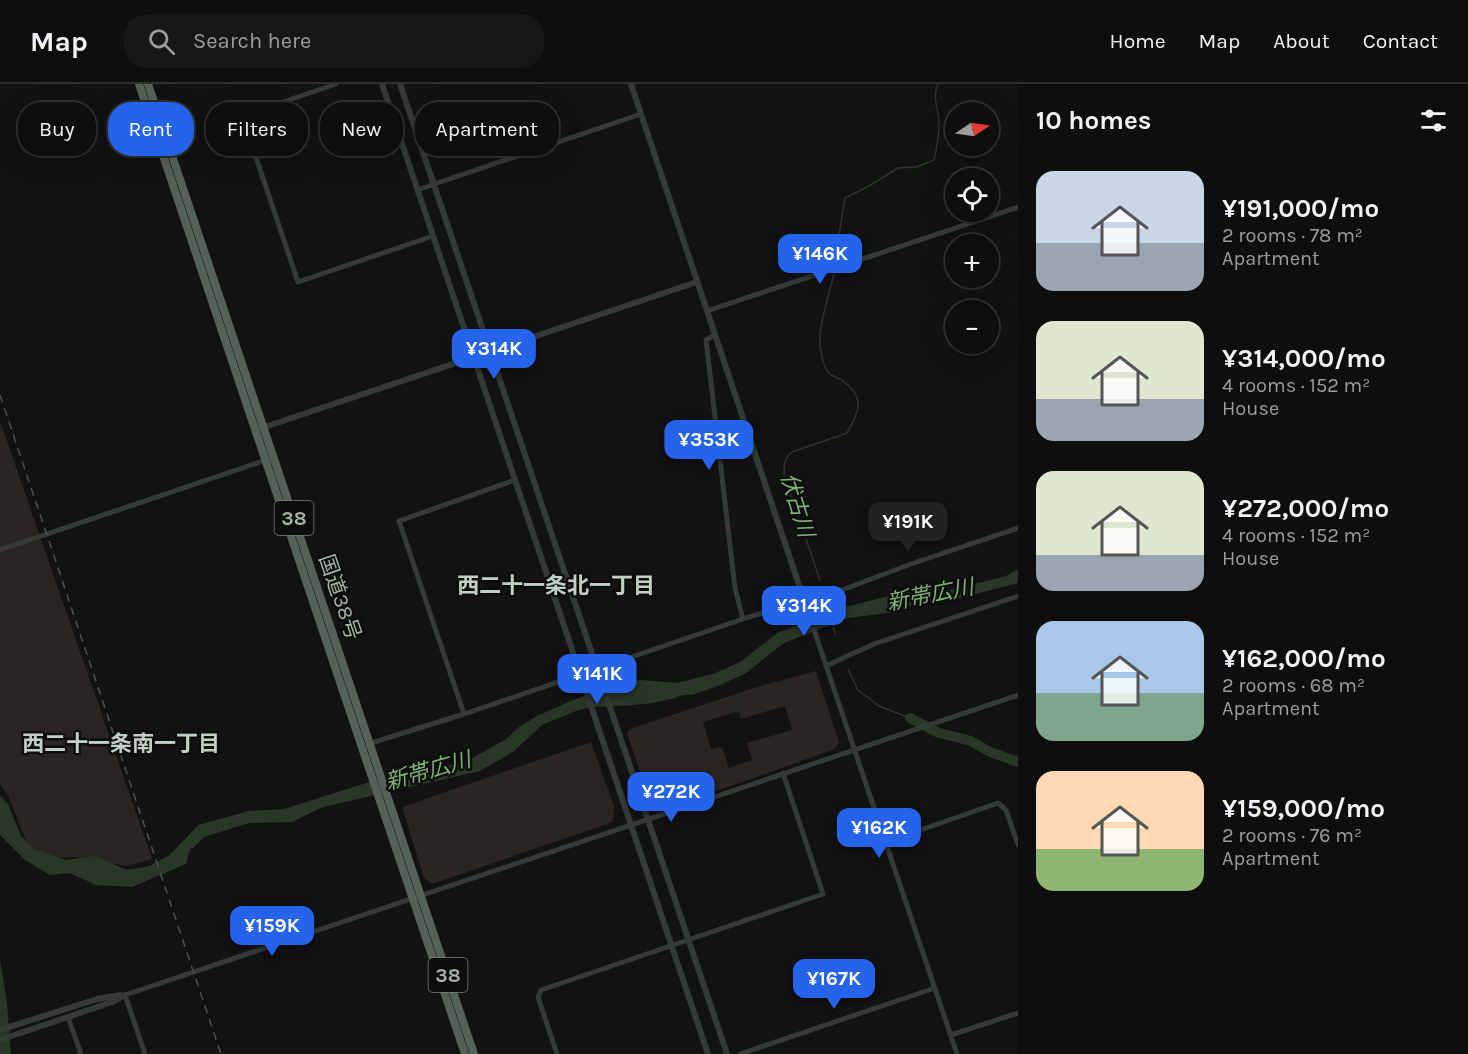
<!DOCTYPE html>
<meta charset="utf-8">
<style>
body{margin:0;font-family:Karla,"Noto Sans JP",sans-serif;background:#161716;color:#f1f3f6;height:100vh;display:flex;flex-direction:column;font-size:22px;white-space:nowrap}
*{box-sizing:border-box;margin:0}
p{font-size:20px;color:#9a9c9d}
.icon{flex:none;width:33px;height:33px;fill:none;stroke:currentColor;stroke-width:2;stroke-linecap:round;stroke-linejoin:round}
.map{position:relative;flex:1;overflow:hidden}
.drawer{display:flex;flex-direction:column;background:#0d0e0d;width:450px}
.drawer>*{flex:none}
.guide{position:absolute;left:18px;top:18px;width:570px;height:54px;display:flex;gap:12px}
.needle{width:39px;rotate:77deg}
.controls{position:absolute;left:945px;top:18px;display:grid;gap:12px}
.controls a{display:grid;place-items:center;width:54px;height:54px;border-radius:50%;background:#0d0e0d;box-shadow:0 6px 24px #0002,0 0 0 2px #2d2e2e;font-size:30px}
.price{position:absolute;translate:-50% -51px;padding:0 14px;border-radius:12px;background:#2563eb;color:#fff;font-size:20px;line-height:39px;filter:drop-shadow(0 2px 3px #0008)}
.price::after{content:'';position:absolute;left:50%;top:36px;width:18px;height:14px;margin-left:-9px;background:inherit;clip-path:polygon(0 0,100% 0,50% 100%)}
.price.current{background:#222;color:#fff}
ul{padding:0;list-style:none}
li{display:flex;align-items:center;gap:18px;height:150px;padding:0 18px}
li span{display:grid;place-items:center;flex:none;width:168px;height:120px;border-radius:18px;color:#555}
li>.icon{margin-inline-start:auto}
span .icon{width:72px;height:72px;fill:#fffc;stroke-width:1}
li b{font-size:26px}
h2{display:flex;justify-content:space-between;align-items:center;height:72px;padding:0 18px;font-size:26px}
.tag{padding:0 21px;border-radius:24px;background:#0d0e0d;box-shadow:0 6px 24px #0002,0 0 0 2px #2d2e2e;font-size:21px;line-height:54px}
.tag.current{background:#2563eb;color:#fff}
header{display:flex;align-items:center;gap:36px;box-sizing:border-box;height:84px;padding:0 30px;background:#0d0e0d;border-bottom:2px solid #2d2e2e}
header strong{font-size:28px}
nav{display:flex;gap:33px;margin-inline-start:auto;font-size:21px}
.search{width:420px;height:54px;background:#161716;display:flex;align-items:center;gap:15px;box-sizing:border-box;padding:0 21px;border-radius:24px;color:#9a9c9d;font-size:22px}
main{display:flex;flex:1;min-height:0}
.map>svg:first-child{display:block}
</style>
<header>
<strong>Map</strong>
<div class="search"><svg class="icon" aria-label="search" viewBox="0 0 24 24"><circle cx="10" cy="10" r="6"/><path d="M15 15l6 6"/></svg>Search here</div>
<nav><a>Home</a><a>Map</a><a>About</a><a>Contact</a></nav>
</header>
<main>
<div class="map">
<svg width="1018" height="970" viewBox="0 0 1018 970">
<rect width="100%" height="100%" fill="#111211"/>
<!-- green -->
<path fill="#2a2521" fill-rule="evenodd" d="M 0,337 L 152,775 L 126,782 L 75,773 L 51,774 L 31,770 L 9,713 L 0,700 Z
M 816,587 L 839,658 L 835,665 L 663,726 L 652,724 L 627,649 L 630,645 L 760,602 ZM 785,622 L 792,646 L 747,659 L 752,676 L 729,684 L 722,663 L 711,665 L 703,638 L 739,627 L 741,635 Z
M 591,658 L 614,722 L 613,738 L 432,800 L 424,794 L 402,723 Z"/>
<!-- water -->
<path fill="#293727" d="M 1018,485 L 1018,499 L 952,516 L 921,517 L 896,528 L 848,534 L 784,559 L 746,589 L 718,602 L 692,611 L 626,613 L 576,627 L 542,641 L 513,668 L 480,687 L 323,723 L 292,738 L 249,739 L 204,753 L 192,765 L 191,763 L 186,780 L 132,803 L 96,801 L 70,789 L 50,791 L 25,776 L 0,751 L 0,712 L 8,720 L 21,752 L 34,765 L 66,776 L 94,772 L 127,786 L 149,782 L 170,771 L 198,741 L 249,727 L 284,725 L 366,699 L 441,684 L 470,675 L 505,656 L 519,643 L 537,632 L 573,616 L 617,601 L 641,596 L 677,599 L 713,590 L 740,578 L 777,549 L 846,523 L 919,504 L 950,506 L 1006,492 Z
M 0,875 L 7,919 L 11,970 L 0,970 Z"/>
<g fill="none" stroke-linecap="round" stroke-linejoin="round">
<!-- stream -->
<path stroke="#293727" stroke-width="1.5" d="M 834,181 L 845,114 L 869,102 L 898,84 L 916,83 L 934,76 C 937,64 939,50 939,38 C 938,24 932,13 938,0
M 820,496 L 784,391 C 784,381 784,374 792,368 L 847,349 C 858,328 867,315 843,297 C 839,294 831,292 828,288 C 823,282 821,269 820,261 C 818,243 830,208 834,189
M 829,522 L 831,531
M 832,538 L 835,549
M 848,585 L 858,606 L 879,622 L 910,634"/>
<!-- river -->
<path stroke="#293727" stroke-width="10" d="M 597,618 C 627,616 656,617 685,605
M 910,634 L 939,649 L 971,657 L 990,668 L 1018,678"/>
<!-- minor -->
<path stroke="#343a35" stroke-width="5" d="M 336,0 L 242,32 L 298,198 L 433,152
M 417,106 L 641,30
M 707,227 L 1018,123
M 715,251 L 706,256 L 735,504 L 743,535
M 0,466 L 269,375
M 807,525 L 957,970
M 826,582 L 874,560 L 1018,512
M 464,630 L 399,437 L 515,396
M 368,660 L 464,630 L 743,535 L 803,516 L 834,509 L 911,480 L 1018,444
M 886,758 L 998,719 L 1006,726 L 1018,761
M 68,933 L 81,970
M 951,951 L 1018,929
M 145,970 L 125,911 L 1018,611
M 557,970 L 538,913 L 541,906 L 823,810 L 783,689
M 740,970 L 935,904"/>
<!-- tertiary -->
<path stroke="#343a35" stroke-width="6" d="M 382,0 L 708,970
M 400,0 L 727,970
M 631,0 L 807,525
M 256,346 L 697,198
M 0,946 L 97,915 L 120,911
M 0,956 L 112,918 L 125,911"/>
<!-- trunk -->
<path stroke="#556057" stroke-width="8" d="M 139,0 L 465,970
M 148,0 L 474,970"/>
<!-- rail -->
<path stroke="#4a534c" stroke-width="1.5" stroke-dasharray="8 6" stroke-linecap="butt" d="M 0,311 L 221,970"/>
</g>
<g text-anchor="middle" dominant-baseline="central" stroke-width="5" stroke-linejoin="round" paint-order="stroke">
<!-- shield labels -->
<g fill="#0c0d0c" stroke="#748276" stroke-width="1.5">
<rect x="274.5" y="417" width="39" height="34" rx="4.5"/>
<rect x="428.5" y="874" width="39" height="34" rx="4.5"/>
</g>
<g font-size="20" font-weight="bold" fill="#a1b4a3">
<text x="294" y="434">38</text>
<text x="448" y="891">38</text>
</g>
<!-- street labels -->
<g font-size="21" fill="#a1b4a3" stroke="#0c0d0c">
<text transform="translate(340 513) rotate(71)">国道38号</text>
</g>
<!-- water labels -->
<g font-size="22" font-style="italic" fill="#7db275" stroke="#0c0d0c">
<text transform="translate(797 421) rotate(73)">伏古川</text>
<text transform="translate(930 511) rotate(-11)">新帯広川</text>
<text transform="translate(428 687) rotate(-16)">新帯広川</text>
</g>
<!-- neighbourhood labels -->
<g font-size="22" font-weight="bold" fill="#c2d0c4" stroke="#0c0d0c">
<text x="556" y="502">西二十一条北一丁目</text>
<text x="121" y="660">西二十一条南一丁目</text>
</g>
</g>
</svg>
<div class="controls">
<a><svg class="needle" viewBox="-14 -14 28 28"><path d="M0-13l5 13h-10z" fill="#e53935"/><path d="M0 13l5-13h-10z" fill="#9a9c9d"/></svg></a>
<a><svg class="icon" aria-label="locate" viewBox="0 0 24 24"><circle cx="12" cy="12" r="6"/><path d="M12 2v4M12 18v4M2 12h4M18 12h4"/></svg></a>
<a>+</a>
<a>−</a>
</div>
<b class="price" style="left:820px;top:201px">¥146K</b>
<b class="price" style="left:494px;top:296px">¥314K</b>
<b class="price" style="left:709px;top:387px">¥353K</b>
<b class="price current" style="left:908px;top:469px">¥191K</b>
<b class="price" style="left:804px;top:553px">¥314K</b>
<b class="price" style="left:597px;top:621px">¥141K</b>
<b class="price" style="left:671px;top:739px">¥272K</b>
<b class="price" style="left:879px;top:775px">¥162K</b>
<b class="price" style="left:272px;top:873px">¥159K</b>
<b class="price" style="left:834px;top:926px">¥167K</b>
<div class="guide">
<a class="tag">Buy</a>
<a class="tag current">Rent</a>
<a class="tag">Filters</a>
<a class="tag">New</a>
<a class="tag">Apartment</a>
</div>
</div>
<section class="drawer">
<h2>10 homes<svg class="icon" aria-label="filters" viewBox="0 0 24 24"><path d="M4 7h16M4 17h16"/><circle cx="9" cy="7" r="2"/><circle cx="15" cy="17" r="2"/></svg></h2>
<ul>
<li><span style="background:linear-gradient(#c9d6e8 60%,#9aa5b1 0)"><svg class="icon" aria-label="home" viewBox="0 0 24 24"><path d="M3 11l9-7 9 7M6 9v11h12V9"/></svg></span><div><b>¥191,000/mo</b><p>2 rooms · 78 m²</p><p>Apartment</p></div></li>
<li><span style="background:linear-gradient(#dfe7d0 65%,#9aa5b1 0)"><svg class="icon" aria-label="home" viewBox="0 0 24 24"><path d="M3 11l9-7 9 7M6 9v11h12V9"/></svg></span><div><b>¥314,000/mo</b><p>4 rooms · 152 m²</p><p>House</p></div></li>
<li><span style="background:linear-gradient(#dfe7d0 70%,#9aa5b1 0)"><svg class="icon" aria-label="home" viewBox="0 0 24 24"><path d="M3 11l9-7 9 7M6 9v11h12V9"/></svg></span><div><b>¥272,000/mo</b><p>4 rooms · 152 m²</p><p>House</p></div></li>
<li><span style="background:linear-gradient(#a9c7e8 60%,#7fa58c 0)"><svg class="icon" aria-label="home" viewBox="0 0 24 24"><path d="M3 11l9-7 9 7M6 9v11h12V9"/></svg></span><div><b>¥162,000/mo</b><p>2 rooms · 68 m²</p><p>Apartment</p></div></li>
<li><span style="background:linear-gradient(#ffd9b3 65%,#8fb573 0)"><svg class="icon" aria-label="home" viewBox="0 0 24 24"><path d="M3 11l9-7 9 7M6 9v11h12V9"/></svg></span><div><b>¥159,000/mo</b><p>2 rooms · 76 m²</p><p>Apartment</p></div></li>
</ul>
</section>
</main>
